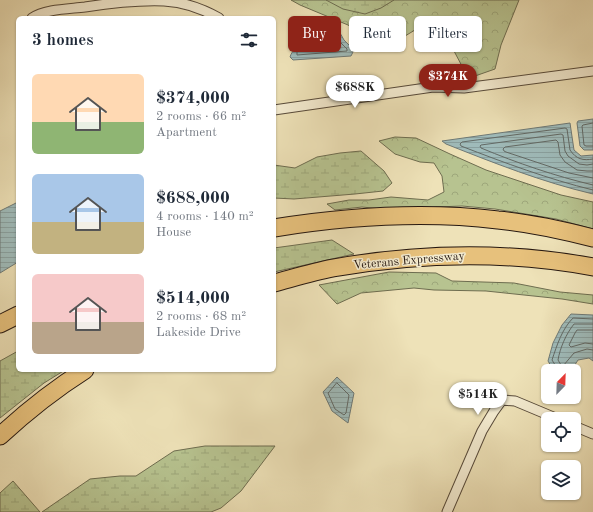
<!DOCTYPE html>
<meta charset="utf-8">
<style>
body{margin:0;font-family:"Old Standard TT",serif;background:#f6f6f7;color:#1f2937;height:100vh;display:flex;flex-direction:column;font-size:15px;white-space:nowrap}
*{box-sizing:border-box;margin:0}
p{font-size:13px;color:#747a83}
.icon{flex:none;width:22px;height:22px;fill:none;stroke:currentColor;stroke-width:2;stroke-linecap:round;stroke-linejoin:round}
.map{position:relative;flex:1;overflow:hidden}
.details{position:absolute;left:16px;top:16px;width:260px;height:356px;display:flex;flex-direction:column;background:#fff;border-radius:6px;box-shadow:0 1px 3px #0004}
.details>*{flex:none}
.guide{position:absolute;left:288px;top:16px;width:245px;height:36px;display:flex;gap:8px}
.needle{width:26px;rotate:23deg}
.controls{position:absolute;left:541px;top:364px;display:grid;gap:8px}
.controls a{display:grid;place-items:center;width:40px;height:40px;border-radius:6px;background:#fff;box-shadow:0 1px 3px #0004;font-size:20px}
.price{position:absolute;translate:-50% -34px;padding:0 9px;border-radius:14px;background:#fff;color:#222;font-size:13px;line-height:26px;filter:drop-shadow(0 1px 2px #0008)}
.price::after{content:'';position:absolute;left:50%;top:24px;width:12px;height:9px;margin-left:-6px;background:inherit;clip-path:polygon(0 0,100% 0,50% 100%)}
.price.active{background:#8f2418;color:#fff}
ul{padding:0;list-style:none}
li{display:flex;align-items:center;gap:12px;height:100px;padding:0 16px}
li span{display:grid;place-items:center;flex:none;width:112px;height:80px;border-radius:6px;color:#555}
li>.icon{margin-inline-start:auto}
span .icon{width:48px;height:48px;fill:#fffc;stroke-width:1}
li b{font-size:17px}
h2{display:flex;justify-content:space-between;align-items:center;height:48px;padding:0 16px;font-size:17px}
.tag{padding:0 14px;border-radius:6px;background:#fff;box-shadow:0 1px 3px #0004;font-size:14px;line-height:36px}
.tag.active{background:#8f2418;color:#fff}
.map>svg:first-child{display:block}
</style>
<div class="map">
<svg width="593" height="512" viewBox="0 0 593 512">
<defs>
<pattern id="forest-crowns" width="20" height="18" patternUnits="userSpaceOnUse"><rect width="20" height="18" fill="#b7c390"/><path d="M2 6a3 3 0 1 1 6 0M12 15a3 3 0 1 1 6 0" fill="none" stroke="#9da77b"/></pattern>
<pattern id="wetland-marsh" width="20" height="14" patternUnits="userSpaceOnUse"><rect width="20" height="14" fill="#b7c390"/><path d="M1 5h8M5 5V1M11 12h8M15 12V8" fill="none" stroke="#9da77b"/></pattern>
<pattern id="water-rules" width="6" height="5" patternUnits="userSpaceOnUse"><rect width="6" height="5" fill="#9fbbba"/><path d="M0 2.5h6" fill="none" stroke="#89a09f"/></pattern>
</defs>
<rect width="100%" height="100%" fill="#eee2b8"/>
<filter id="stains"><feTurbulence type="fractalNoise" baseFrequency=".005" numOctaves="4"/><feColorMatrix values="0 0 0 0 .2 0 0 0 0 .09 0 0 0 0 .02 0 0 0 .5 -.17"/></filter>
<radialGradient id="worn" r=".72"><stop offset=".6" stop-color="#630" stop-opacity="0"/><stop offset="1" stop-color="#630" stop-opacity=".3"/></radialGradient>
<!-- forest -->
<path fill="url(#forest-crowns)" stroke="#6e6d50" d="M 291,0 L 519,0 L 501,45 L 495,69 L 475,76 L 463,68 L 454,51 L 433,19 L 387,47 L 348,25 L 300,5 Z
M 395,137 L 416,138 L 450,154 L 486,170 L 561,195 L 593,202 L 593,229 L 556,219 L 495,209 L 462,206 L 437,207 L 402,211 L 362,207 L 335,210 L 327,204 L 349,200 L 369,200 L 391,197 L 428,200 L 444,192 L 442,176 L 434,163 L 420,162 L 395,154 L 379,141 Z
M 389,272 L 436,273 L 452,281 L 514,283 L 560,292 L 593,295 L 593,304 L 562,299 L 486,291 L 434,290 L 414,288 L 361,293 L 337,304 L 319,285 Z"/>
<!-- wetland -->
<path fill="url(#wetland-marsh)" stroke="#6e6d50" d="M 326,0 L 394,0 L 381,8 L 365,14 L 343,9 Z
M 361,151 L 384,171 L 392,183 L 383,191 L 355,194 L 294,199 L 274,198 L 274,165 L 295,168 L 317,157 L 340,153 Z
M 332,240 L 354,254 L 274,272 L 274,248 Z
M 18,351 L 18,370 L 65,370 L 44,383 L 0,418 L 0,361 Z
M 205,446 L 275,446 L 241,491 L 221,508 L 211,512 L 42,512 L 90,479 L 120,476 L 136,476 L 174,451 Z
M 13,481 L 40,512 L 0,512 L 0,493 Z"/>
<!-- water -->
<path fill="url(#water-rules)" stroke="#6e7976" d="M 309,17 L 319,18 L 336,26 L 344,40 L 351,47 L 353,52 L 351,56 L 293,60 L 290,57 C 292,50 298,47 302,42 C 306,36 304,26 303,20 Z
M 593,119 L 593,150 L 584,150 L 580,146 L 577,123 L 578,121 Z
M 570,123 L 574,150 L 581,156 L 593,155 L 593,194 C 542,182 494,163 446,144 L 442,141 Z
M 18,202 L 18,262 L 0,273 L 0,211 Z
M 571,314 L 593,315 L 593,361 L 589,358 L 578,360 L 571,371 L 554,371 L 548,361 L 553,343 L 562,325 Z
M 337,377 L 354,393 L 348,423 L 332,411 L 323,392 Z"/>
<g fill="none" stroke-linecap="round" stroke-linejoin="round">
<!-- shore -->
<path stroke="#626965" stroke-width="1" d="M 310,21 L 318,22 L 333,29 L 341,43 L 347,49 L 347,51 L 297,55 L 297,52 L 307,42 L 309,29 L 308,23 Z
M 316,27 L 329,33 L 336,45 L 336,47 L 311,50 L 310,49 L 309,47 L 312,42 L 314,29 Z
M 593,123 L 583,125 L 582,126 L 584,145 L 586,146 L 593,146
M 593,159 C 583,161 576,159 570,150 L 567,129 L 565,128 L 462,142 L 460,144 L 461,146 C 505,163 548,179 593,190
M 593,164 L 587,165 L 579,164 L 568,156 L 565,151 L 563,135 L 561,134 L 481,145 L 480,146 L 481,148 C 517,163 555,176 593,185
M 593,171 L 587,171 L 577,170 L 565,162 L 560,155 L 558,142 L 556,140 L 505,147 L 503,149 L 504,151 L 506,152 L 569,173 L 593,178
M 593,324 L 574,324 C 566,334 560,348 558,360 L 561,365 L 563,366 L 574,353 L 587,349 L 593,350
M 593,330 L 577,330 L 575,333 L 569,345 L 571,347 L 585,343 L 593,344
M 557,371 L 557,368 L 552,360 C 557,345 562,329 573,318 L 593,319
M 337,383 L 349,395 L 346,413 L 344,415 L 335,409 L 328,393 L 329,392 Z"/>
<!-- street casing -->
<g stroke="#574a3a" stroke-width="11">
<path id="street" d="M 32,18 C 45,9 69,9 85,7 C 111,3 138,0 164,1 C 183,2 203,9 219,18
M 274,110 L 433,87 L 464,88 L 593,71
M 574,426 L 593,434
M 447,512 L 482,431 L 494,411 L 502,400 L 515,401 L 558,419"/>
</g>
<!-- highway casing -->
<g stroke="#251710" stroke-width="19">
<path id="highway" d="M 274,228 C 349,216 422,211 498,220 C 530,223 562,230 593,238
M 274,283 C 293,278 313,272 333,268 C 419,253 507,251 593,267
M 0,324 L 18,315
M 0,436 C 26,412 55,389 85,370"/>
</g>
<!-- street -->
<use href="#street" stroke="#f4ecd1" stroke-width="9"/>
<!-- highway -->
<use href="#highway" stroke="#e7c17c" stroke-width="17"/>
</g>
<g text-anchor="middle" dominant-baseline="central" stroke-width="3" stroke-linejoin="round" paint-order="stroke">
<!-- street labels -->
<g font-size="12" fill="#251710" stroke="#f4ecd1">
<text transform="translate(409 261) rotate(-5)">Veterans Expressway</text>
</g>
</g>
<rect width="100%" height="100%" filter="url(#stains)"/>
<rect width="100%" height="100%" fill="url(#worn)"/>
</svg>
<div class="controls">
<a><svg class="needle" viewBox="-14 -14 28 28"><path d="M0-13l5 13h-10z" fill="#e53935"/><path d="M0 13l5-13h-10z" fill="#747a83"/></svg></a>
<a><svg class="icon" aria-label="locate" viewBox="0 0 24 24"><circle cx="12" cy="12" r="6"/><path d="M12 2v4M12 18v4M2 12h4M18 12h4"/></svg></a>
<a><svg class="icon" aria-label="layers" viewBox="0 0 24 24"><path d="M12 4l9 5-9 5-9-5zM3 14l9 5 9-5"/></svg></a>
</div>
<b class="price active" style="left:448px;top:98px">$374K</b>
<b class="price" style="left:355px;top:109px">$688K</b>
<b class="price" style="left:478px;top:416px">$514K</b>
<div class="guide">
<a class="tag active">Buy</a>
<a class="tag">Rent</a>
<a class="tag">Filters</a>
</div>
<section class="details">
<h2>3 homes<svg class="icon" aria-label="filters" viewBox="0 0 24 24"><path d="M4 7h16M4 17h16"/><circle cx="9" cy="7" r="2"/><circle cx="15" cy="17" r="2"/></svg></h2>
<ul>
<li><span style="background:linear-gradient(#ffd9b3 60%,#8fb573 0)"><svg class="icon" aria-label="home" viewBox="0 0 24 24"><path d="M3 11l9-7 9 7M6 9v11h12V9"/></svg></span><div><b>$374,000</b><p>2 rooms · 66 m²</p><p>Apartment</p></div></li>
<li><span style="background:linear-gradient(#a9c7e8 60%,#c2b280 0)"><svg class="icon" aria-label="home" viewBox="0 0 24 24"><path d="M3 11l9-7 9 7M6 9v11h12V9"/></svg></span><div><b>$688,000</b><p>4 rooms · 140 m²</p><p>House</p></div></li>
<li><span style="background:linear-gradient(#f6c9c9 60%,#b9a48a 0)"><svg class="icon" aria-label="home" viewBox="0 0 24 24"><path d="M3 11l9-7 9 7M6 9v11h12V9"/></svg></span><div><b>$514,000</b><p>2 rooms · 68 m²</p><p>Lakeside Drive</p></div></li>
</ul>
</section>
</div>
